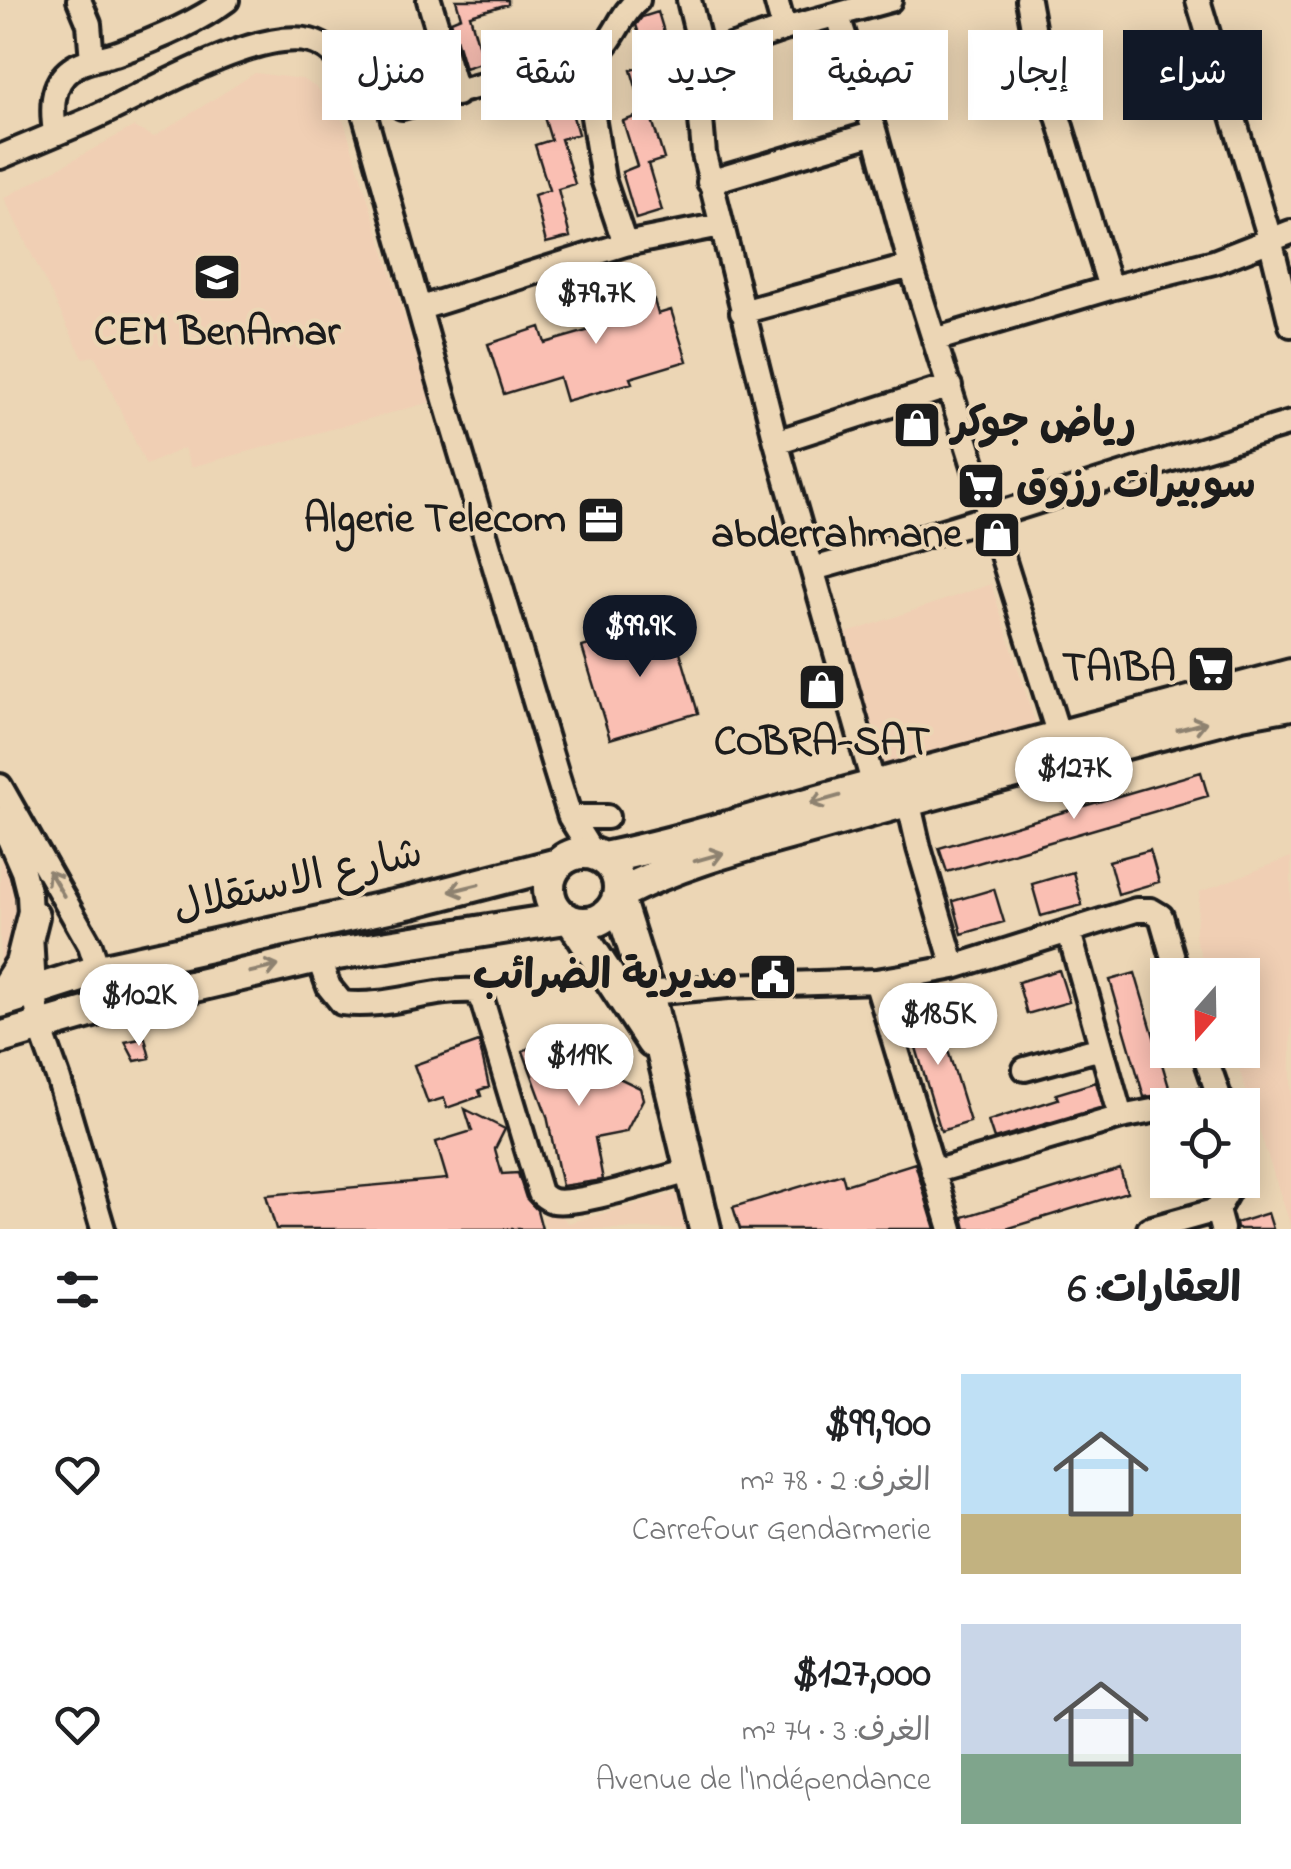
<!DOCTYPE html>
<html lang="ar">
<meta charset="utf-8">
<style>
body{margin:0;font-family:"Indie Flower","Playpen Sans Arabic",sans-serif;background:#f2f2f2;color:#202124;direction:rtl;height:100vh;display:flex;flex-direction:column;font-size:38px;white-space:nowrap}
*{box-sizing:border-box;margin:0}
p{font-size:32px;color:#757577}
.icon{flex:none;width:55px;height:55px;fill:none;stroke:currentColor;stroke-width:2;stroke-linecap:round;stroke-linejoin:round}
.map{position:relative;height:1229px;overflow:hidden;direction:ltr}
.drawer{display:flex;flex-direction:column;background:#fff;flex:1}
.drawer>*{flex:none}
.hud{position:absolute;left:30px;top:30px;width:1232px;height:90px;direction:rtl;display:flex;gap:20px}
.needle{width:65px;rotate:200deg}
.controls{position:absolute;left:1150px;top:958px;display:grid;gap:20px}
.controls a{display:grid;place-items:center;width:110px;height:110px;border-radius:0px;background:#fff;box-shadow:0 5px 25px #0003;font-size:50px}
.price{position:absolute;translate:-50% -85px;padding:0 22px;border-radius:35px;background:#fff;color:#222;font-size:32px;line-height:65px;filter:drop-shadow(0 2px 5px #0008)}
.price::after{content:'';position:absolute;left:50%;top:60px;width:30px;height:22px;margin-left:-15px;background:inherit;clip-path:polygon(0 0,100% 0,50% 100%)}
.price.current{background:#111827;color:#fff}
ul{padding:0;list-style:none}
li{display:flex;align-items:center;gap:30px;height:250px;padding:0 50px}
li span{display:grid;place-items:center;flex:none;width:280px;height:200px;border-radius:0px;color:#555}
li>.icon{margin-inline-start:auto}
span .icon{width:120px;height:120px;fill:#fffc;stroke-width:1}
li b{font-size:42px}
h2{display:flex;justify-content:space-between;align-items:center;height:120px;padding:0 50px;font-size:42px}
.tag{padding:0 35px;border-radius:0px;background:#fff;box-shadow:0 5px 25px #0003;font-size:35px;line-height:90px}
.tag.current{background:#111827;color:#fff}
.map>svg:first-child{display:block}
</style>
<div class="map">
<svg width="1291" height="1229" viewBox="0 0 1291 1229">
<rect width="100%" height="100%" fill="#ecd6b5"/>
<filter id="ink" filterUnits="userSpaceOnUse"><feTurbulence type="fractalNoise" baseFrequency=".01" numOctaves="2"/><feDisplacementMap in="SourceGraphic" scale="20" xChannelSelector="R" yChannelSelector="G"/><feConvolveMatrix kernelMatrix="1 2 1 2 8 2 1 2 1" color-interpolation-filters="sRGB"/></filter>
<g filter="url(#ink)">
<!-- built -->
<path fill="#f0cfb4" d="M 255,73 L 302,79 L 317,88 L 344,122 L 431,402 L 191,467 L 184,448 L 146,465 L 95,356 L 83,358 L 4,198 L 133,127 L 154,137 Z
M 991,584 L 1037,728 L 882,775 L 842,635 Z
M 0,848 L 25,900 L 22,931 L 0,980 Z
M 1291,857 L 1291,1227 L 1233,1050 L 1242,1050 L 1242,975 L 1208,975 L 1195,937 L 1200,892 Z
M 681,1192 L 690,1229 L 546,1229 L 543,1218 L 557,1211 L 568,1223 Z"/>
<!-- building -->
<path fill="#fabfb3" stroke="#1c1c1c" stroke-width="2.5" d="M 456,0 L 508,0 L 508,4 L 470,15 L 483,62 L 465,68 L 451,21 L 461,17 Z
M 658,12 L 671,55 L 648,62 L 636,25 L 642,17 Z
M 654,62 L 667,108 L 650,113 L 664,159 L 648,164 L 662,211 L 636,219 L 622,172 L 637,166 L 623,121 L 644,114 L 631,70 Z
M 564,85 L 578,134 L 561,139 L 575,184 L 558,189 L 570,237 L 546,243 L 534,195 L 549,190 L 535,145 L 551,140 L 537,94 Z
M 647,276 L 658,314 L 671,310 L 687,361 L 630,378 L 632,383 L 566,401 L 559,377 L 504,394 L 488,344 L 540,327 L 545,343 L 604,326 L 594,291 Z
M 671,621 L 698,713 L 610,739 L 582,647 Z
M 1201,772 L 1208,796 L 947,872 L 939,848 Z
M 1150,850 L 1159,882 L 1118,894 L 1109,861 Z
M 1073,872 L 1082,905 L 1041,916 L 1032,884 Z
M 994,889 L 1004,922 L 962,934 L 953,901 Z
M 1059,970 L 1069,1002 L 1027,1014 L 1018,982 Z
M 1135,973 L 1171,1094 L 1144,1097 L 1110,980 Z
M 934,1005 L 970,1122 L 941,1131 L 906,1014 Z
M 555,1034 L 582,1078 L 611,1074 L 640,1088 L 643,1099 L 626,1132 L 595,1138 L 603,1180 L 562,1186 L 547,1116 L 523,1051 Z
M 145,1038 L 150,1058 L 135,1061 L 125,1042 Z
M 479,1042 L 489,1087 L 479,1090 L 481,1096 L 447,1108 L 444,1098 L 428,1103 L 414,1065 Z
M 1096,1082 L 1103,1107 L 994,1139 L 988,1121 L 1058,1099 L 1056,1094 Z
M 465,1109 L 505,1129 L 495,1149 L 502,1174 L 518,1173 L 526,1198 L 537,1210 L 542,1229 L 276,1229 L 266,1195 L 447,1179 L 436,1142 L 472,1131 Z
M 915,1163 L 935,1229 L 740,1229 L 733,1207 L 842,1174 L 845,1185 Z
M 1120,1169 L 1127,1192 L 1006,1229 L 966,1229 L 963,1217 Z
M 1268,1213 L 1273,1229 L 1237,1229 L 1236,1223 Z"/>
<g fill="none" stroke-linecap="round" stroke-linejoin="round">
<!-- minor casing -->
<g stroke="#1c1c1c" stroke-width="30">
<path id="minor" d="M 79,0 L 89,24 L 92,60
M 429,0 L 457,94
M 689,0 L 704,62
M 776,0 L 784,29 L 716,52 L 704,62 L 698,85 L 704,154 L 776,442 L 874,786
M 1028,0 L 1036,44 L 1110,288
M 1198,0 L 1270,239 L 1291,325
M 838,16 L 875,133 L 911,266 L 1060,739
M 784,29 L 890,0
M 589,92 L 603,179 L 625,244
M 402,107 L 595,54 C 616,40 619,15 638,0
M 55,133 C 52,111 50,84 71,69 C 83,60 101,58 115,54 C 153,41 195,24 227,0
M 0,157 C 28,145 57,133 86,121 C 139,99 255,27 310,41 C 345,50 357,90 366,120 L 443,393 L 556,772 L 570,817 L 593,854
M 709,182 L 875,133
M 421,308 L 625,244 L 721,225
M 742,312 L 911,266
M 934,340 L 1110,288 L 1214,262 L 1291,232
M 776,442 L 950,386
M 813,569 C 974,525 1131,469 1291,423
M 0,786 L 90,945 L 110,1006
M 908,800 L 919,848 L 954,967
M 570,817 L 607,817
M 0,818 L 23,871 L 29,895 L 34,990 L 40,1027 L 59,1080 L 103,1229
M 1069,932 L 1121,1117
M 318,957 L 329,987 L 342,1003 C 387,1009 431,988 476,991 L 483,1003 L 540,1193 C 546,1198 546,1199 553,1201 C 579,1206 661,1178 690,1171
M 876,981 L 951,1229
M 648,993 L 728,986 L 876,981 L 907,976 L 954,967 L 1136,910 L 1151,910 L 1161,916 L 1178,975
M 1203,1050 L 1222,1105
M 1025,1069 L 1101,1048
M 1183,1105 L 1220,1098
M 933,1172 L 1121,1117 L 1168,1108
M 1149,1229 L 1217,1210
M 1222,1229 L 1217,1210 L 1234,1180"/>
</g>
<!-- major casing -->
<g stroke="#1c1c1c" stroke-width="38">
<path id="major" d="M549 888a35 35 0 1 1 70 0a35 35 0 1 1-70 0Z
M 604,858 C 696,839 785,809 877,785 C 1015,749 1153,713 1291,675
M 619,894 C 685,859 758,843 828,823 C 965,784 1104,749 1241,713 L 1291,704
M 618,898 L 648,993 L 705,1229
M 573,922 L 652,1042
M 0,997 L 21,964 L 33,916
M 0,1002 L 100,970 L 411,902 L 558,864
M 0,1038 L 110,1006 L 318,957 L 566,918"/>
</g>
<!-- minor -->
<use href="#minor" stroke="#ecd6b5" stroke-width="22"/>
<!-- major -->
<use href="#major" stroke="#ecd6b5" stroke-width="30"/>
</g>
<!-- one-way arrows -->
<defs><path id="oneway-shaft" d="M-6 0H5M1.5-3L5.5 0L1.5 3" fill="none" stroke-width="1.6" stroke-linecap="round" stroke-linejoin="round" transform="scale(2.5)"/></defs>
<g stroke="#8e8270">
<use href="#oneway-shaft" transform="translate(1192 726) rotate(-15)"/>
<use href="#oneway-shaft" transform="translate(825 800) rotate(164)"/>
<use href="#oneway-shaft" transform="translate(709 857) rotate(-16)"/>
<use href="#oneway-shaft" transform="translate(56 883) rotate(-121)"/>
<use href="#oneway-shaft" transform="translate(464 888) rotate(166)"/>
<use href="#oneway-shaft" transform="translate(264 969) rotate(-13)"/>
</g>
</g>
<!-- icons -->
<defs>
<g id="school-square" transform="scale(2.5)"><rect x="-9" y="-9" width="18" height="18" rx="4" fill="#1c1c1c" stroke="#ecd6b5"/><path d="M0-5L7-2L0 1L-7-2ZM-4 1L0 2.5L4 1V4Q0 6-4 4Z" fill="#fff"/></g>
<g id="shop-square" transform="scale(2.5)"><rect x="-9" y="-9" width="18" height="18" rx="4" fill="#1c1c1c" stroke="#ecd6b5"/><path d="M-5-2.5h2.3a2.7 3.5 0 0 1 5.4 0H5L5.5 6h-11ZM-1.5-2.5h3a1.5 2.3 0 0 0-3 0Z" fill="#fff"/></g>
<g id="supermarket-square" transform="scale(2.5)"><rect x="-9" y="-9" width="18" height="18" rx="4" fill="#1c1c1c" stroke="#ecd6b5"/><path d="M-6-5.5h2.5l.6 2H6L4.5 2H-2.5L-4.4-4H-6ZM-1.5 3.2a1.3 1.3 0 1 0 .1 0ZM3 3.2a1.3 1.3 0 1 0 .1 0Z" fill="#fff"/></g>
<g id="office-square" transform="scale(2.5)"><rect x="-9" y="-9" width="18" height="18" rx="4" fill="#1c1c1c" stroke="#ecd6b5"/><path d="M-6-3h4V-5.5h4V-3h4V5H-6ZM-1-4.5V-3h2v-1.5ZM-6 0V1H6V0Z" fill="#fff"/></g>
<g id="civic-square" transform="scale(2.5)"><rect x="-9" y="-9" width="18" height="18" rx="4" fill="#1c1c1c" stroke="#ecd6b5"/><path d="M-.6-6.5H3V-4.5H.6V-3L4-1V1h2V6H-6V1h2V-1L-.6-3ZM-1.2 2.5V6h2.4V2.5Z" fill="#fff"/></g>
</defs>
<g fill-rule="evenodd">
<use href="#school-square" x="217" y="277"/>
<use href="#shop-square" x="917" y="425"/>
<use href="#supermarket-square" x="981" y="486"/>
<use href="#office-square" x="601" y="520"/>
<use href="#shop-square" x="997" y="535"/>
<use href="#supermarket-square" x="1211" y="669"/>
<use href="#shop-square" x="822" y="687"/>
<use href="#civic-square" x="773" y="977"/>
</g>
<g text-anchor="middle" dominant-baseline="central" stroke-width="8" stroke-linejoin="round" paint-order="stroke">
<!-- poi labels -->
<g font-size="42" font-weight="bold" fill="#1c1c1c" stroke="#ecd6b5" text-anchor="end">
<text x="217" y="333" text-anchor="middle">CEM BenAmar</text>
<text x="952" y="425" text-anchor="start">رياض جوكر</text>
<text x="1016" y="486" text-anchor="start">سوبيرات رزوق</text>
<text x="566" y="520">Algerie Telecom</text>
<text x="962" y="535">abderrahmane</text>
<text x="1176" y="669">TAIBA</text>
<text x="822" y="743" text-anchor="middle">COBRA-SAT</text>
<text x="738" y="977">مديرية الضرائب</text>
</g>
<!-- street labels -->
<g font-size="42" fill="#1c1c1c" stroke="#ecd6b5">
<text transform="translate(298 882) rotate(-13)">شارع الاستقلال</text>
</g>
</g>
</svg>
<div class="controls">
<a><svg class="needle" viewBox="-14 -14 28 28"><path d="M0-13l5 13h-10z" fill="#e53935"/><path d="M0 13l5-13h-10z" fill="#757577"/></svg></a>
<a><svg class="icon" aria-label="locate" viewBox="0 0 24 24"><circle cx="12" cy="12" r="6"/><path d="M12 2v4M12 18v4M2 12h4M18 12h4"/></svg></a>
</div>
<b class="price" style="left:596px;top:347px">$79.7K</b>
<b class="price current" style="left:640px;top:680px">$99.9K</b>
<b class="price" style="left:1074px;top:822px">$127K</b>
<b class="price" style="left:139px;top:1049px">$102K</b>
<b class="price" style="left:938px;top:1068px">$185K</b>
<b class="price" style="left:579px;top:1109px">$119K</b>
<div class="hud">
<a class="tag current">شراء</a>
<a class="tag">إيجار</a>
<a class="tag">تصفية</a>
<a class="tag">جديد</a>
<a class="tag">شقة</a>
<a class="tag">منزل</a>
</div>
</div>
<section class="drawer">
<h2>العقارات: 6<svg class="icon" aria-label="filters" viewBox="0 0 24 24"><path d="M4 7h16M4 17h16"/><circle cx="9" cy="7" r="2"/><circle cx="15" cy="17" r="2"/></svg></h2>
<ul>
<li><span style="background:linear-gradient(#bfe0f5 70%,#c2b280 0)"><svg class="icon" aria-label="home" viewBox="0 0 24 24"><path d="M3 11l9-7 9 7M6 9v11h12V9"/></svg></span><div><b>$99,900</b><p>الغرف: 2 · 78 m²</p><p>Carrefour Gendarmerie</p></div><svg class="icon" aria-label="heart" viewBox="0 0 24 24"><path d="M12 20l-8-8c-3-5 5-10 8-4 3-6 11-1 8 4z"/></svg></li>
<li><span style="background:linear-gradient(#c9d6e8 65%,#7fa58c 0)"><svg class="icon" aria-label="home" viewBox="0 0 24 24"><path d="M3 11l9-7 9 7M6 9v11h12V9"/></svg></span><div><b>$127,000</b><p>الغرف: 3 · 74 m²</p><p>Avenue de l'Indépendance</p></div><svg class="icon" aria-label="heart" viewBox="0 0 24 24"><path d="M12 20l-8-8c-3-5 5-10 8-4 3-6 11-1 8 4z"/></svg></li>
</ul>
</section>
